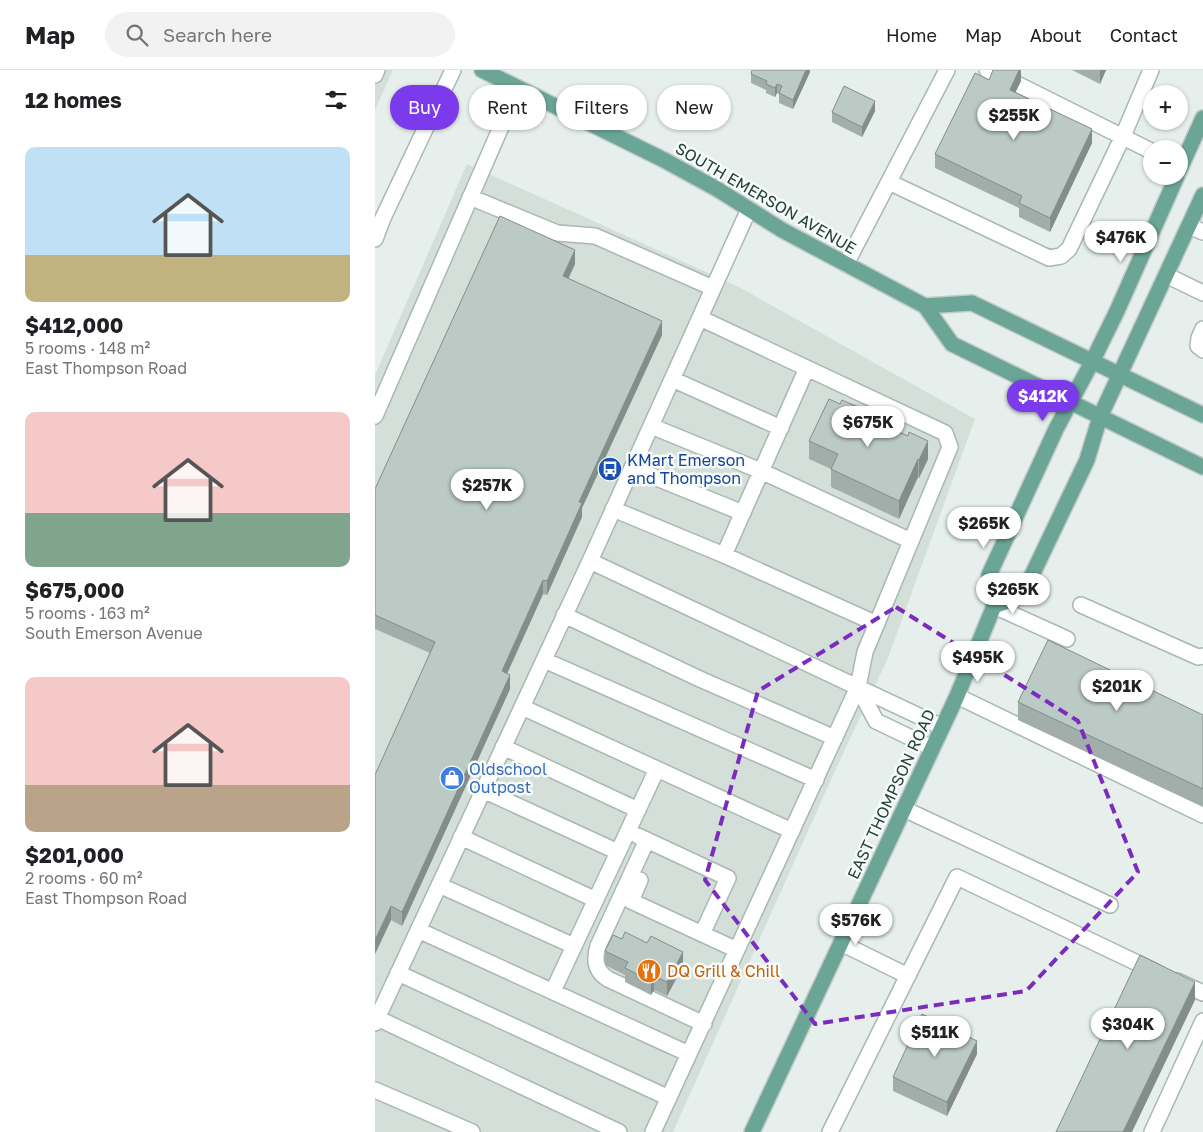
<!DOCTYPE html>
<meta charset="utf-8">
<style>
body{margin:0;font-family:"Golos Text",sans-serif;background:#f2f2f2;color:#202124;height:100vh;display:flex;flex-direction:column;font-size:19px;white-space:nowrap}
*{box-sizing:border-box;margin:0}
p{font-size:16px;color:#757577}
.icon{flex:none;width:28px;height:28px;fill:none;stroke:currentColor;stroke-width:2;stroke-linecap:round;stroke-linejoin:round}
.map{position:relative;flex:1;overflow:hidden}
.details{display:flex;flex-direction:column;background:#fff;width:375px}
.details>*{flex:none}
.top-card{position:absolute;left:15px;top:15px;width:475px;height:45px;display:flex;gap:10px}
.tools{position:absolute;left:768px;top:15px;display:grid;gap:10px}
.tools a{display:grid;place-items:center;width:45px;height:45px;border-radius:50%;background:#fff;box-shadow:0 1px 4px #0004;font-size:25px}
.price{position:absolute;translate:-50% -42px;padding:0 11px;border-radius:18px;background:#fff;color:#222;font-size:16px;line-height:32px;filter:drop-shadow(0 1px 2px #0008)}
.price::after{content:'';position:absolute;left:50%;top:30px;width:15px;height:11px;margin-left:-8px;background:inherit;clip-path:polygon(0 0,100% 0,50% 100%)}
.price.selected{background:#7c3aed;color:#fff}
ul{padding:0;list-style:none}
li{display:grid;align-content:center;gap:10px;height:265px;padding:0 25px}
li span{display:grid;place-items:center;height:155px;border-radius:10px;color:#555}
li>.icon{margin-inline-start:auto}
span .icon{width:90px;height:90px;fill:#fffc;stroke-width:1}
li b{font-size:21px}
h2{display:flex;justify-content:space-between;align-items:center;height:60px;padding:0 25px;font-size:21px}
.chip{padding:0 18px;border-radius:22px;background:#fff;box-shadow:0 1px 4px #0004;font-size:18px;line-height:45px}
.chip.selected{background:#7c3aed;color:#fff}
header{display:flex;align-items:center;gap:30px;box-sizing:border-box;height:70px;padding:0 25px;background:#fff;border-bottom:1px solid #e0e0e0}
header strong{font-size:24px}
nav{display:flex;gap:28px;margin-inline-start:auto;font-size:18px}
.search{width:350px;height:45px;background:#f2f2f2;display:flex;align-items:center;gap:12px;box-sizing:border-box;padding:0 18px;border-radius:28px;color:#757577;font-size:19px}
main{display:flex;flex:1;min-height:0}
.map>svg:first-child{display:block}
</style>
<header>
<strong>Map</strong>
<div class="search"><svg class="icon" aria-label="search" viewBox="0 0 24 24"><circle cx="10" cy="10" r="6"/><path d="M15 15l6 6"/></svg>Search here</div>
<nav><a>Home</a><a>Map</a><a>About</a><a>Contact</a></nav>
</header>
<main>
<section class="details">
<h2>12 homes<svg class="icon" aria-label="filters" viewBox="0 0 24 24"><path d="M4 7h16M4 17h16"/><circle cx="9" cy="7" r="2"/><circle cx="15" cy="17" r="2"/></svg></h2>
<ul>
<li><span style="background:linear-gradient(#bfe0f5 70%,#c2b280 0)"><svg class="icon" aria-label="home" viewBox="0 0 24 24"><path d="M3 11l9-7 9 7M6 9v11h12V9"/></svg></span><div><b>$412,000</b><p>5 rooms · 148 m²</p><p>East Thompson Road</p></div></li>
<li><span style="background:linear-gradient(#f6c9c9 65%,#7fa58c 0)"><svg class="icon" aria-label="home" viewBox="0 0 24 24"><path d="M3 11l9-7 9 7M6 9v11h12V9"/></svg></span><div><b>$675,000</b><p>5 rooms · 163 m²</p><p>South Emerson Avenue</p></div></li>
<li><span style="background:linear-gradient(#f6c9c9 70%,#b9a48a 0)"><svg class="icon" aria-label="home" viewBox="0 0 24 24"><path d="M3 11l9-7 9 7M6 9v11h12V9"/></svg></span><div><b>$201,000</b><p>2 rooms · 60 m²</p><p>East Thompson Road</p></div></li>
</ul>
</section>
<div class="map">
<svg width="828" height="1062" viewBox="0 0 828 1062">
<rect width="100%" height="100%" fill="#e6efeb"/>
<!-- built -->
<path fill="#d4dfda" d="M 0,0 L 18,0 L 0,40 Z
M 92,94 L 362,216 L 600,349 L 513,588 L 459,703 L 298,1062 L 0,1062 L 0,305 Z"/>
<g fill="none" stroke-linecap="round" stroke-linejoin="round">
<!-- minor casing -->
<g stroke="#a8b8b2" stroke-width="18">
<path id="minor" d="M 612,0 L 622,5
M 0,5 L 2,0
M 644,15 L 776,81
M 514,112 L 674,188 L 686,186 L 694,179 L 748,66 L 776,0
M 95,127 L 182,163 L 220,166 L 338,218
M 814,156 L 828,162
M 0,169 L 8,148 L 78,0
M 471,194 L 572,0
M 791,205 L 828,223
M 828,259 L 824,268 L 823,276 L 828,280
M 432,298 L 349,485 L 502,554
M 297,309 L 406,358
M 0,346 L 143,18
M 276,356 L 386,401 L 536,471
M 257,398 L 368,443
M 238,439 L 349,485
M 215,491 L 567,657
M 706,535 L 823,587 L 828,586
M 619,536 L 692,569
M 189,545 L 327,610 L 460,668
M 169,590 L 441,710
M 483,617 L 501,651 L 557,678
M 582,626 L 828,745
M 147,637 L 417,761
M 128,677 L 263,740
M 108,720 L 243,782
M 529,739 L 735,835
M 263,766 L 353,808 L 327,864
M 86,767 L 221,830
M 272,770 L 223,876 C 219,889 220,901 233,909 L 329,954
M 265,810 L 256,831 L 362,880
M 64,815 L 199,876
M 43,860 L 314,984
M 466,873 L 533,906
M 23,903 L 294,1028
M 802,911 L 828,923
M 178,921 L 282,699
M 2,948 L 244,1062
M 0,953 L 215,491 L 374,139
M 0,1020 L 97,1062
M 278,1062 L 483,617 L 490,582 L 575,377 L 570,363 L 325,248
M 455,1062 L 582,807 L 779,901
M 777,1062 L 828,951"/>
</g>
<!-- major casing -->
<g stroke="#c2cac8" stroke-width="18">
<path id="major" d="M 107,0 L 289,90 L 342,119 L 407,160 L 550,236 L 577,274 L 828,397
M 804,101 L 828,48
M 550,236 L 597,233 L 828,345
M 619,536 L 647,526 L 712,390 L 725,347 L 828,125
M 377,1062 L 582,626 L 619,536 L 614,505 L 681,359 L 717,292 L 742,241 L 802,106"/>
</g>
<!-- minor -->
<use href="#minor" stroke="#fff" stroke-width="15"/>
<!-- major -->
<use href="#major" stroke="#6aa596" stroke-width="15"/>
</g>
<!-- wall -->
<path fill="#a1aea9" d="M 435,0 L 435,2 L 418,39 L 404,33 L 404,24 L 402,23 L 400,27 L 391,23 L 391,20 L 376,13 L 376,4 Z
M 646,0 L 646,11 L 640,22 L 717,73 L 675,162 L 644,147 L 644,138 L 560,98 L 560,84 L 614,10 Z
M 697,0 L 731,0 L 725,14 Z
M 500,41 L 487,67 L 457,52 L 457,42 Z
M 200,194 L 193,209 L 287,265 L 207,438 L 207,447 L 172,525 L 168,524 L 132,603 L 135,619 L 27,856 L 16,850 L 0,884 L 55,583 L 0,559 L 0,419 Z
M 485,343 L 514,357 L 553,389 L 544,408 L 543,407 L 524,449 L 456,417 L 456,399 L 434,389 L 434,371 Z
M 643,632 L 828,645 L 828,737 L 643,650 Z
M 230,881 L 308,896 L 292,926 L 279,920 L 276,925 L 250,912 L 250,905 L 230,895 Z
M 602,984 L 572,1046 L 518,1021 L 518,1007 Z"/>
<!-- shaded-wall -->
<path fill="#838d89" d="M 431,0 L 435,0 L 435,2 L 418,39 L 418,30 Z
M 644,0 L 646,0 L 646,11 L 635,34 L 635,20 Z
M 725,0 L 731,0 L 725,14 Z
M 402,14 L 402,23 L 400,27 L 400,18 Z
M 500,31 L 500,41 L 487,67 L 487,57 Z
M 717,59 L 717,73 L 675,162 L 675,148 Z
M 200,180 L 200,194 L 188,220 L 188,206 Z
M 287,251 L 287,265 L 207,438 L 207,447 L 172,525 L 172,511 L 204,432 Z
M 553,371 L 553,389 L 544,408 L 544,390 Z
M 543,389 L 543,407 L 524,449 L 524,431 Z
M 168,510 L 168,524 L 127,615 L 127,601 Z
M 135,605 L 135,619 L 27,856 L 27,842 Z
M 16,836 L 16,850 L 0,884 L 0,870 Z
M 308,882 L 308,896 L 292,926 L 292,912 Z
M 279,906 L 279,920 L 276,925 L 276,911 Z
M 820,912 L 820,930 L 757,1062 L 748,1062 Z
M 602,971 L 602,984 L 572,1046 L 572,1032 Z"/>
<!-- building -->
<path fill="#bbcac4" stroke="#838d89" d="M 377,0 L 431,0 L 418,30 L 404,23 L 407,16 L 402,14 L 400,18 L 391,14 L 392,11 L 376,4 Z
M 618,0 L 644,0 L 635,20 L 717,59 L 675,148 L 644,133 L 647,126 L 560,84 L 600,3 L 614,10 Z
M 469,16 L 500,31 L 487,57 L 457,42 Z
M 125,146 L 200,180 L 188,206 L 287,251 L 204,432 L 207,433 L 172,511 L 168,510 L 127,601 L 135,605 L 27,842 L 16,836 L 0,870 L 0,705 L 60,572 L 0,545 L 0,419 Z
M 454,329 L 465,334 L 467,330 L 485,338 L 483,342 L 491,346 L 492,344 L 514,355 L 513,357 L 533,366 L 534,362 L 553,371 L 544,390 L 543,389 L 524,431 L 456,399 L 463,384 L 434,371 Z
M 673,570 L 828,645 L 828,719 L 643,632 Z
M 250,862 L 272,873 L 276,866 L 308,882 L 292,912 L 279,906 L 276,911 L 250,898 L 253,892 L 230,881 L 238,865 L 247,869 Z
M 765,885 L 820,912 L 748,1062 L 681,1062 Z
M 547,944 L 602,971 L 572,1032 L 518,1007 Z"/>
<!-- marked area -->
<path fill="none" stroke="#7b2cbf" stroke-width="4" stroke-dasharray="10 6" stroke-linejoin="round" d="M 521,537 L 703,651 L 763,802 L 651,921 L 440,954 L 330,810 L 383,621 Z"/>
<!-- icons -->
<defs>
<g id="bus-disc" transform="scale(1.25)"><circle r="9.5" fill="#1a4fb4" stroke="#f7fbf9"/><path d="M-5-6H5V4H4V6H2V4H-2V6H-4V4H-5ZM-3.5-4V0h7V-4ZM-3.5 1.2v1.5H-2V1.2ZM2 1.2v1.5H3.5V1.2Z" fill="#fff"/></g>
<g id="shop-disc" transform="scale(1.25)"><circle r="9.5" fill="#3f7fe0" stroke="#f7fbf9"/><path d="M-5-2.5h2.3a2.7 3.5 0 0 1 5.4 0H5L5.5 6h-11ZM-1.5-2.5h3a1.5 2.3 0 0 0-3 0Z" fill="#fff"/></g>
<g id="restaurant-disc" transform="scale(1.25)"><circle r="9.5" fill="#e8710a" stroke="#f7fbf9"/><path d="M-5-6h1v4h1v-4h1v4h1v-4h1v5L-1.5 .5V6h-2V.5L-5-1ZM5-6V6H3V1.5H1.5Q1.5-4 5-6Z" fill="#fff"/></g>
</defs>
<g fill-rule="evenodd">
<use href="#bus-disc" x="235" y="399"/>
<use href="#shop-disc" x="77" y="708"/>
<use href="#restaurant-disc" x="274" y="901"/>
</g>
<g text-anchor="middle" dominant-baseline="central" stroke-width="5" stroke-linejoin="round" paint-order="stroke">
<!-- street labels -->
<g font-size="16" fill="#24423a" stroke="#f7fbf9">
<text transform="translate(391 128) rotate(30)">SOUTH EMERSON AVENUE</text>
<text transform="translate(516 724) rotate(-65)">EAST THOMPSON ROAD</text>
</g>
<!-- transit labels -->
<g font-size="16" fill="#164399" stroke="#f7fbf9" text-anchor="start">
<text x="252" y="390">KMart Emerson<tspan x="252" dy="18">and Thompson</tspan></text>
</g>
<!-- shop labels -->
<g font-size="16" fill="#366cbe" stroke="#f7fbf9" text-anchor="start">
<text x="94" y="699">Oldschool<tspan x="94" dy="18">Outpost</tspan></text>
</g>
<!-- food labels -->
<g font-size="16" fill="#c56008" stroke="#f7fbf9" text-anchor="start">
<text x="292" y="901">DQ Grill &amp; Chill</text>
</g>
</g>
</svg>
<div class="tools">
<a>+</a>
<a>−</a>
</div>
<b class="price" style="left:639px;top:71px">$255K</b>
<b class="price" style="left:746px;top:193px">$476K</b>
<b class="price selected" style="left:668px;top:352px">$412K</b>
<b class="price" style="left:493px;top:378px">$675K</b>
<b class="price" style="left:112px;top:441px">$257K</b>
<b class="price" style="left:609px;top:479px">$265K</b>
<b class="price" style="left:638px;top:545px">$265K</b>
<b class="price" style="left:603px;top:613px">$495K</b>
<b class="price" style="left:742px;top:642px">$201K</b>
<b class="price" style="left:481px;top:876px">$576K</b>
<b class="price" style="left:753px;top:980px">$304K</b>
<b class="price" style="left:560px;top:988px">$511K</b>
<div class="top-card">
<a class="chip selected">Buy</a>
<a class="chip">Rent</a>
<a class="chip">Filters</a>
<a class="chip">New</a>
</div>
</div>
</main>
